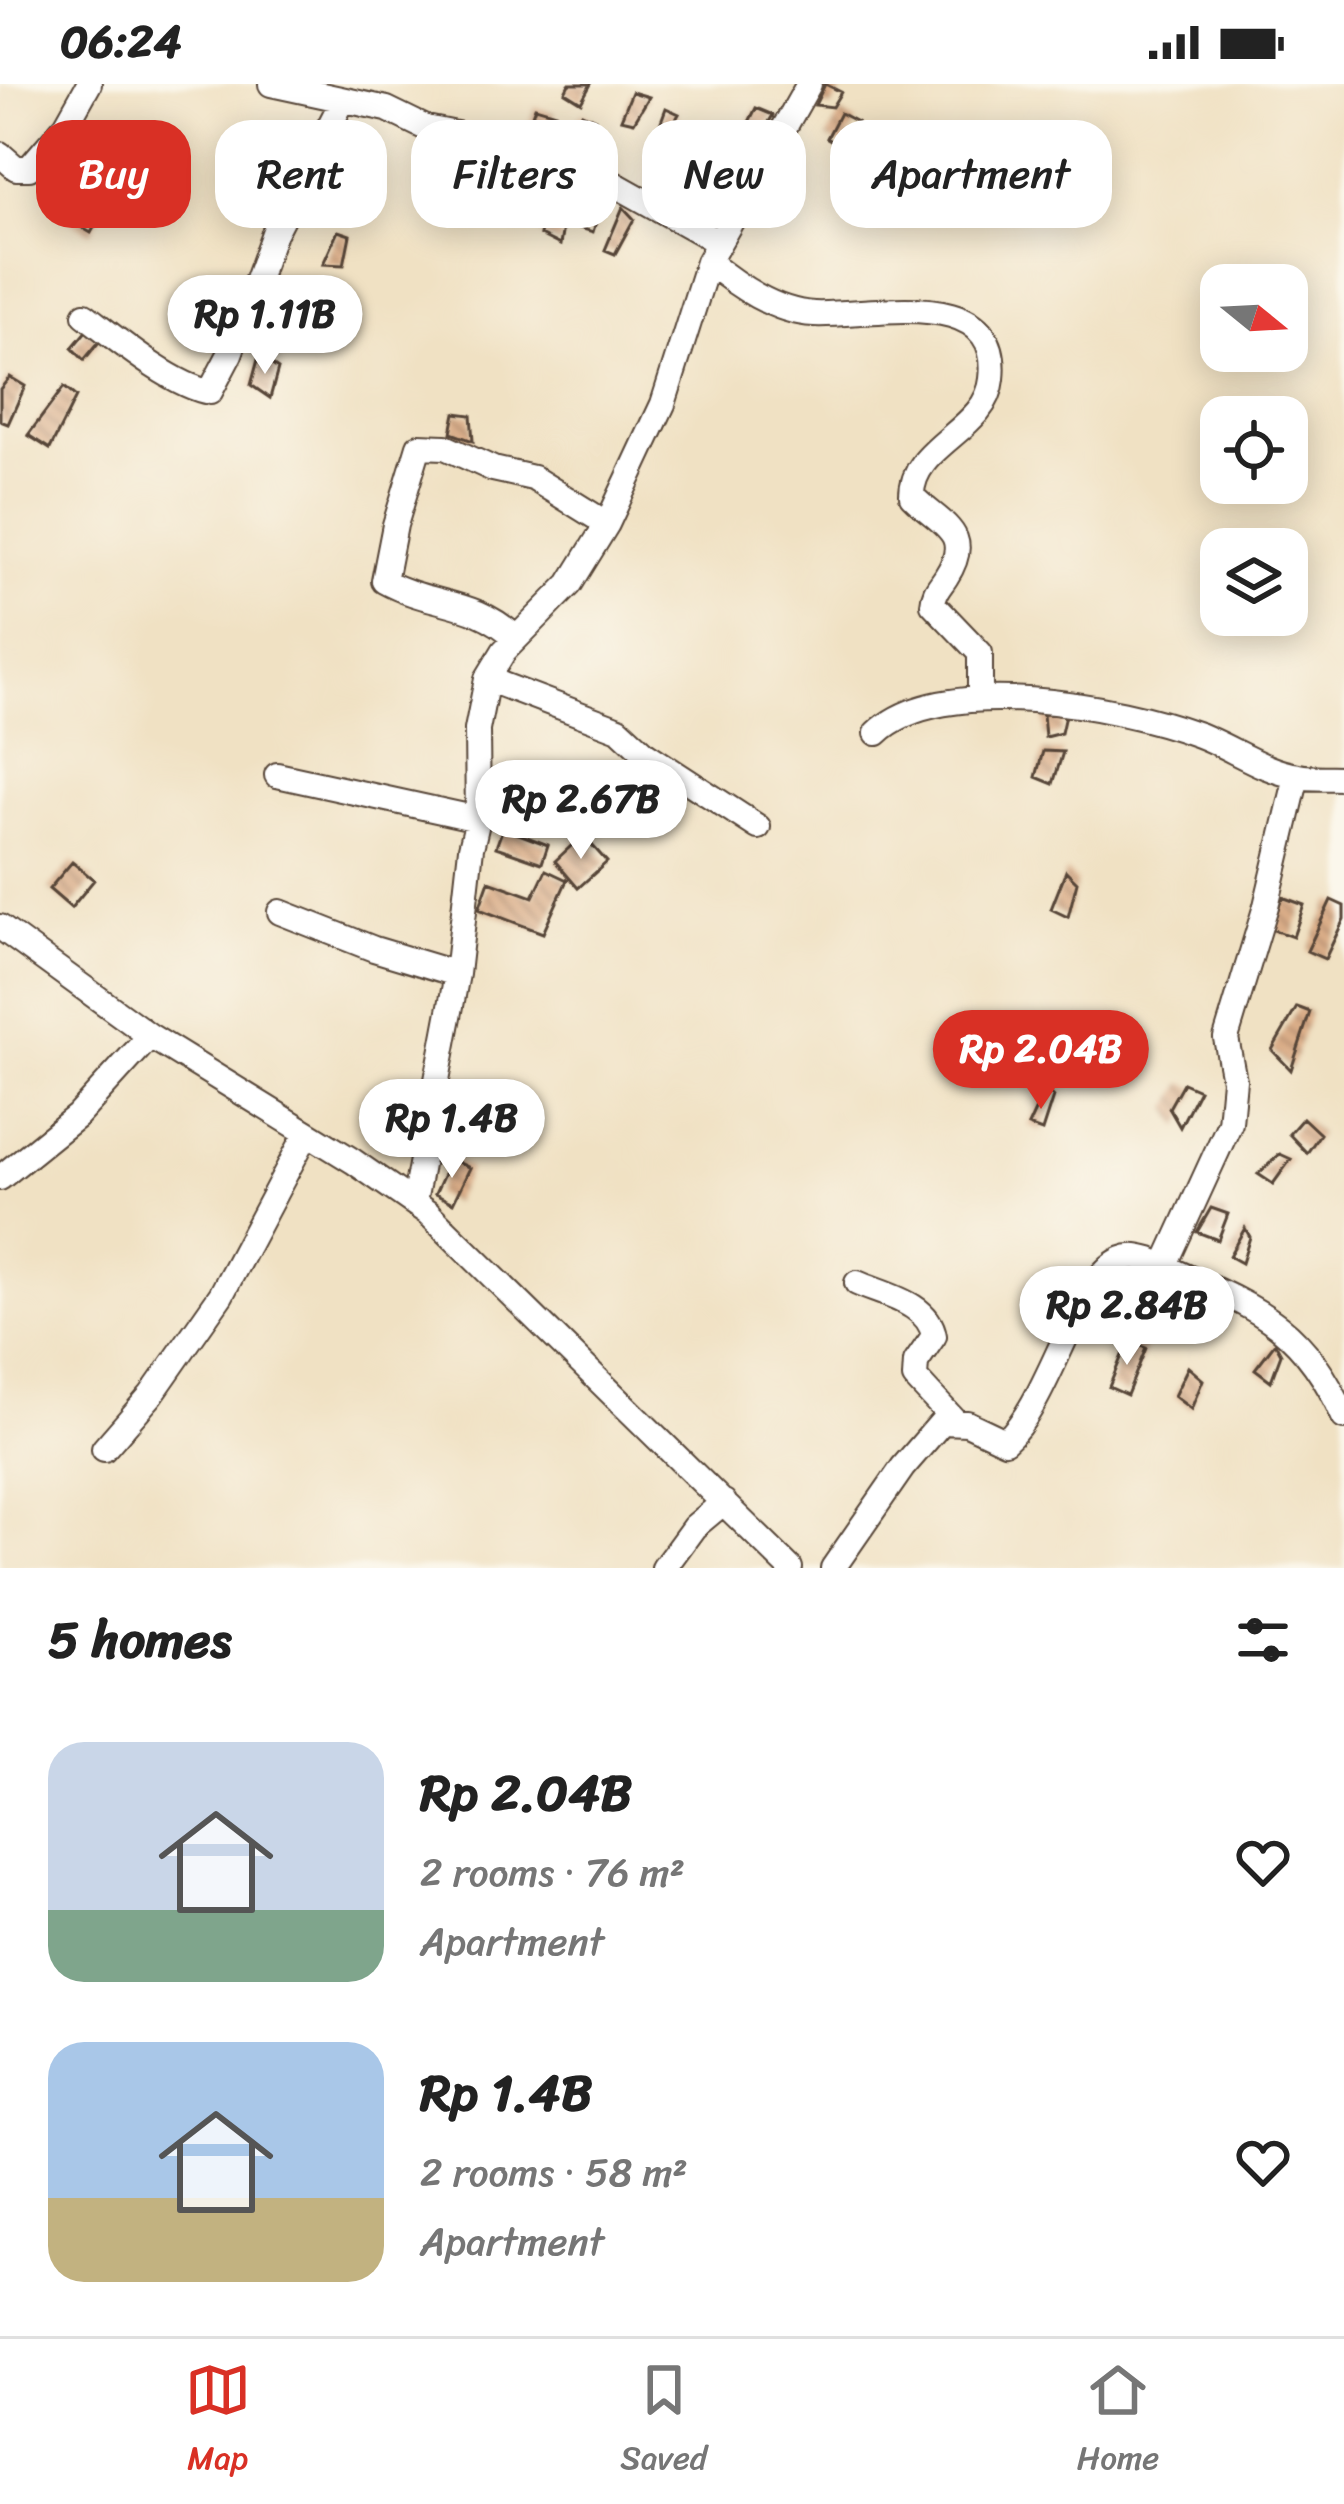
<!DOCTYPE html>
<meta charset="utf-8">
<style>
body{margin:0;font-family:Sriracha,sans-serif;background:#f2f2f2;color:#222;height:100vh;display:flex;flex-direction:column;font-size:45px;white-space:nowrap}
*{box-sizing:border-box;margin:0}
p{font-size:39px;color:#767676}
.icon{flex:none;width:66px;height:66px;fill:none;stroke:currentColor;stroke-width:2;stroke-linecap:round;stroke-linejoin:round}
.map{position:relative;height:1484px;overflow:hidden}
.details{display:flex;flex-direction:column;background:#fff;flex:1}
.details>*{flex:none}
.top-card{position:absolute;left:36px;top:36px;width:1272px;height:108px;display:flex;gap:24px}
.needle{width:78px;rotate:108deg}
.buttons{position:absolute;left:1200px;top:180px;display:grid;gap:24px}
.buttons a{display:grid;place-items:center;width:108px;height:108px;border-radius:24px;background:#fff;box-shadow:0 6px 30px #0003;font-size:60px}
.price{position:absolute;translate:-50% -102px;padding:0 27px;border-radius:42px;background:#fff;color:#222;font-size:39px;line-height:78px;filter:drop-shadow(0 3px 6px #0008)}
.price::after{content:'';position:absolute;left:50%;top:72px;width:36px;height:27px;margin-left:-18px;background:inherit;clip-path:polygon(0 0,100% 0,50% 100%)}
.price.selected{background:#d93025;color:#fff}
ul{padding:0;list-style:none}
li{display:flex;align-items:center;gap:36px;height:300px;padding:0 48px}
li span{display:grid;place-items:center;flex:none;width:336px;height:240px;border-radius:36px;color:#555}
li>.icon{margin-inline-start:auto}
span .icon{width:144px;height:144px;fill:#fffc;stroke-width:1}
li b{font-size:51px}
h2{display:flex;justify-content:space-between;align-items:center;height:144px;padding:0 48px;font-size:51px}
.pill{padding:0 42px;border-radius:36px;background:#fff;box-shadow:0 6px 30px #0003;font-size:42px;line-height:108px}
.pill.selected{background:#d93025;color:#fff}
.status{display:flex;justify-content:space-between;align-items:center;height:84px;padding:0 60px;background:#fff;direction:ltr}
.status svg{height:33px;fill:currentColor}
.dock{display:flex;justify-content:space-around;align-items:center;height:168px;border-top:3px solid #e0e0e0;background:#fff;font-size:33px;color:#767676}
.dock a{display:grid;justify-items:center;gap:6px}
.dock .selected{color:#d93025}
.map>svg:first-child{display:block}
</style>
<div class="status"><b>06:24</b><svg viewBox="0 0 49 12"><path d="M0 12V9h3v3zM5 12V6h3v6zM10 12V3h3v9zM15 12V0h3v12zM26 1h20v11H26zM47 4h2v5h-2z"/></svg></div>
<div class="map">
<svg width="1344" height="1484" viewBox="0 0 1344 1484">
<defs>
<pattern id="building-back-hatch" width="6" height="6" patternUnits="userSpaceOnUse" patternTransform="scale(3)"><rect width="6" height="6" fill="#daad88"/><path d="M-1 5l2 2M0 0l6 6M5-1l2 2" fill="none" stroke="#b28d6f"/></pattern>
</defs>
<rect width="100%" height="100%" fill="#fbf7ec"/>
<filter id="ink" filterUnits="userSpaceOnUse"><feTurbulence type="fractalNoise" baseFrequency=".00833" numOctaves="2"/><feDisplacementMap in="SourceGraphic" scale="24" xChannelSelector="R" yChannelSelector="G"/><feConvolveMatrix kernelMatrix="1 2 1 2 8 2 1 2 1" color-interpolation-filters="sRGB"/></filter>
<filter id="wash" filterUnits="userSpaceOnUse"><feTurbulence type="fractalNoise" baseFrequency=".004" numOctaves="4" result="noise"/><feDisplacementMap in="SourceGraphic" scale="48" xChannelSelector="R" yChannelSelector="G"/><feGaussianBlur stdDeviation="2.7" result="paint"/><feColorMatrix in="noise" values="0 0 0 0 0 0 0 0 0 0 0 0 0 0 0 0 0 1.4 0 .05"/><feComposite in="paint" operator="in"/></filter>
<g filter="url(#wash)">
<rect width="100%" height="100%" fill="#f0e1c3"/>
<g id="blocks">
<!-- building -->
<path fill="url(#building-back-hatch)" d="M 569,0 L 591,0 L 581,18 L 565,8 Z
M 825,0 L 841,8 L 832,23 L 815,21 Z
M 632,8 L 649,13 L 634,38 L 621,35 Z
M 535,23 L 555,29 L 544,49 L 526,47 Z
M 666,24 L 679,30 L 669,48 L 659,43 Z
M 756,24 L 773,31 L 759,55 L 745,46 Z
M 582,29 L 595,35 L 582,60 L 564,54 Z
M 840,29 L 857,38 L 843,63 L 827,54 Z
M 135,42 L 147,55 L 134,77 L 122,62 Z
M 690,51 L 708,63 L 690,86 L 668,75 Z
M 495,87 L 512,92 L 503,120 L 486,115 Z
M 90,98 L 113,110 L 91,149 L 69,136 Z
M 551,107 L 569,107 L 560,161 L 540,151 Z
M 585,113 L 602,118 L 593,148 L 576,143 Z
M 623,123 L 634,135 L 615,170 L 605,166 Z
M 338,147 L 350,151 L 344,181 L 323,180 Z
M 298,215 L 321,231 L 305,260 L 289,248 Z
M 87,246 L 99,258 L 84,276 L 72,264 Z
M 259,272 L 278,285 L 270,314 L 251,301 Z
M 10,293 L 25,302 L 8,340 L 0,337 L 0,305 Z
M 64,303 L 76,313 L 50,365 L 28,351 Z
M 455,329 L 471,331 L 473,357 L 451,349 Z
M 1043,630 L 1065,631 L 1061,649 L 1045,653 Z
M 1043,667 L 1063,668 L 1053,700 L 1036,693 Z
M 503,744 L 548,761 L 542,779 L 496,763 Z
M 583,751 L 607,778 L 578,804 L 555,777 Z
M 72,778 L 94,796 L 71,824 L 49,805 Z
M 546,786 L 567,796 L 543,849 L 479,825 L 489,797 L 533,813 Z
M 1066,787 L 1077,798 L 1068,833 L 1051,825 Z
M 1282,813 L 1304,821 L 1293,853 L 1271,845 Z
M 1331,816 L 1344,822 L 1344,835 L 1325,875 L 1307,867 Z
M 1297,923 L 1310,928 L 1291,986 L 1272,966 Z
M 1183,999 L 1199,1006 L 1180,1043 L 1169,1024 Z
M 1045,1005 L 1053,1013 L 1042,1047 L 1028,1042 Z
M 1303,1034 L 1320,1050 L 1307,1069 L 1289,1050 Z
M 1280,1070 L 1291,1075 L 1273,1100 L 1258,1090 Z
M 451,1075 L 470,1084 L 453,1119 L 435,1110 Z
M 1211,1124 L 1228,1130 L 1218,1156 L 1197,1148 Z
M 1245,1144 L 1250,1153 L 1242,1179 L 1229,1172 Z
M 1128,1257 L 1146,1264 L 1127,1311 L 1109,1303 Z
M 1275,1259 L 1281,1270 L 1271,1297 L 1255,1285 Z
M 1188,1283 L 1203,1296 L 1191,1325 L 1174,1312 Z"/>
</g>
</g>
<g filter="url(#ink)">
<use href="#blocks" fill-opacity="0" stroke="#564537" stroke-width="3"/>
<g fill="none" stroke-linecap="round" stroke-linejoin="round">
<!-- minor casing -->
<g stroke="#564537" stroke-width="28">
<path id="minor" d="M 271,0 L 387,25 L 426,44 L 512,61 L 600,92 L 718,158
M 0,70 L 16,84 L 29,84 L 66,41 L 89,0
M 708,178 C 737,201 774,228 814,230 C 868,233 1003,197 992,295 C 987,347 911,361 912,412 C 940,441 975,448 946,493 C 939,504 934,507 933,520 L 980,569 L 980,614
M 85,231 C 115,254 174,303 210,308 L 230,270 L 274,149 L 342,18
M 516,554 C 474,514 431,523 384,497 L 395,441 L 419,362 L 445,363 L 493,385 L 533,394 L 607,440
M 487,595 L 619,645 L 646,670 L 758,743
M 877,649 C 941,588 1120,622 1196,650 C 1230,662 1262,687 1298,692 C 1313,695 1329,693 1344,694
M 277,691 L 478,735
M 280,828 L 374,865 L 457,890
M 0,843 L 150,952 L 353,1077 L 428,1129 L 790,1484
M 0,1094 L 77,1032 L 150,952
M 414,1118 L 457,890 L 471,764 L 478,735 L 477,646 L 487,595 L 504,567 L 570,500 L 607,440 L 663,320 L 708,178 L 809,0
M 1164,1183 L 1230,1039 L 1234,996 L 1226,954 L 1266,822 L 1297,692
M 857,1199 C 884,1211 929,1219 934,1252 L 916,1278 L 915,1294 L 955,1337
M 104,1365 L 151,1311 L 221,1211 L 307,1049
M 664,1484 L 694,1443 L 724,1418
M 833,1484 L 903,1383 L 942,1338 L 967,1339 L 1005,1357 C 1050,1319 1075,1195 1122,1175 C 1132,1171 1140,1173 1150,1176 C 1243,1220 1300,1231 1344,1333"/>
</g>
<!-- minor -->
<use href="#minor" stroke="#fff" stroke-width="24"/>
</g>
</g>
</svg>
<div class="buttons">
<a><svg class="needle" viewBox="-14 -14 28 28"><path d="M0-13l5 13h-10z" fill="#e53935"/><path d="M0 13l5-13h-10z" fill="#767676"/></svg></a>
<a><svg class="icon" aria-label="locate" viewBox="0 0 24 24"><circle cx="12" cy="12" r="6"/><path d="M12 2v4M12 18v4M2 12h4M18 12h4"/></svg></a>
<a><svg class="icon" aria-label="layers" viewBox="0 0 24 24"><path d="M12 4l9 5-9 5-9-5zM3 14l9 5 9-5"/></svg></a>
</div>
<b class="price" style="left:265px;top:293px">Rp 1.11B</b>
<b class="price" style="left:581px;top:778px">Rp 2.67B</b>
<b class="price selected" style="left:1041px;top:1028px">Rp 2.04B</b>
<b class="price" style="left:452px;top:1097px">Rp 1.4B</b>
<b class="price" style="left:1127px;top:1284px">Rp 2.84B</b>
<div class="top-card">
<a class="pill selected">Buy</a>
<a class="pill">Rent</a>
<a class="pill">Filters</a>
<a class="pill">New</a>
<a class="pill">Apartment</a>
</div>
</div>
<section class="details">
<h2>5 homes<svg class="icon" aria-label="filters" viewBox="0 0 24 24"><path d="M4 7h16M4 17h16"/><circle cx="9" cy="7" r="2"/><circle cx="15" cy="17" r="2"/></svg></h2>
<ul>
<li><span style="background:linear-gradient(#c9d6e8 70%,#7fa58c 0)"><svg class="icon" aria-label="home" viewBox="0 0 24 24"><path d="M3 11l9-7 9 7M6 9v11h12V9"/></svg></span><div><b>Rp 2.04B</b><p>2 rooms · 76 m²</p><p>Apartment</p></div><svg class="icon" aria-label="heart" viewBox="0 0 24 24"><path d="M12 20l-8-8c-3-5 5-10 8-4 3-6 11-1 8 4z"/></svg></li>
<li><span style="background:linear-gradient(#a9c7e8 65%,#c2b280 0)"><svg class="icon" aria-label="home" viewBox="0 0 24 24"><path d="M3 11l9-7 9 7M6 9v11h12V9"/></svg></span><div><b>Rp 1.4B</b><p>2 rooms · 58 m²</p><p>Apartment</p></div><svg class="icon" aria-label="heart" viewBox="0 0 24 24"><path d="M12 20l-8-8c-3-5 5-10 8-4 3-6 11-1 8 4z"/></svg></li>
</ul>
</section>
<nav class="dock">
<a class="selected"><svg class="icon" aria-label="map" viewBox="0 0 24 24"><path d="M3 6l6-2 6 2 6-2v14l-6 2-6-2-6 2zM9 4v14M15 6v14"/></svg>Map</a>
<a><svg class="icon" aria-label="saved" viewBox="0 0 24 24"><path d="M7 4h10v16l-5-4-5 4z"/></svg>Saved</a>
<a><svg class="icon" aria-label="home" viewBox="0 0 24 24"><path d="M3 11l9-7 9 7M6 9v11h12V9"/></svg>Home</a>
</nav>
